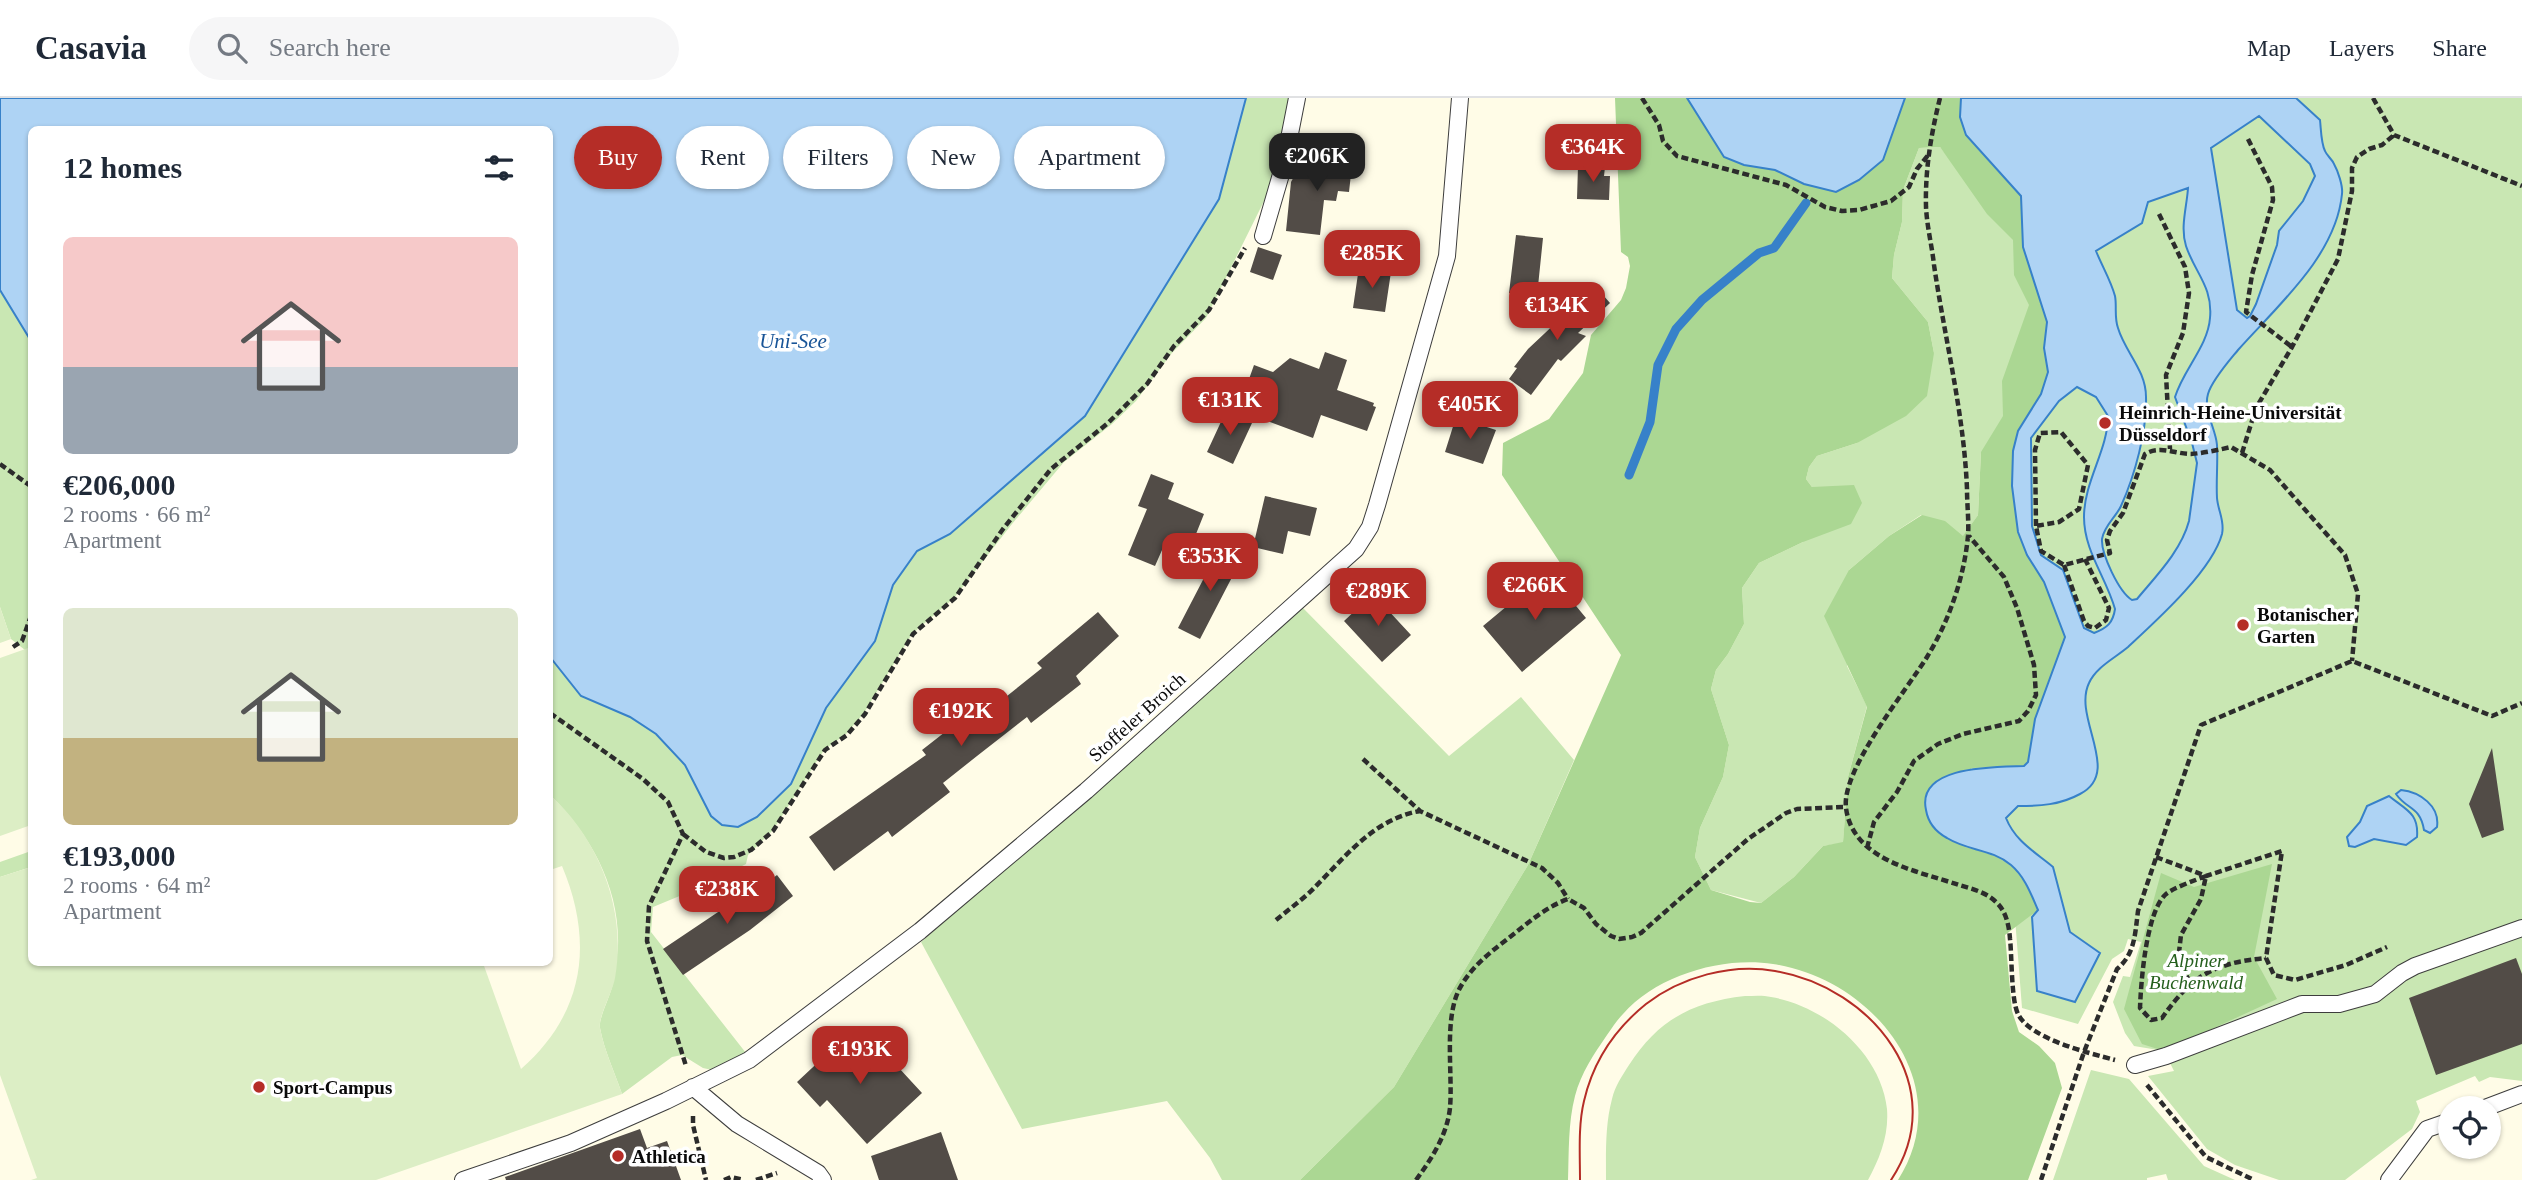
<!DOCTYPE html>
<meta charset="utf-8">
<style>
body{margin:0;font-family:Georgia,serif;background:#f6f6f7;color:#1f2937;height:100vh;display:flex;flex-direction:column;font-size:26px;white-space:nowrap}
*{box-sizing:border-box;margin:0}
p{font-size:23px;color:#747a83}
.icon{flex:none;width:38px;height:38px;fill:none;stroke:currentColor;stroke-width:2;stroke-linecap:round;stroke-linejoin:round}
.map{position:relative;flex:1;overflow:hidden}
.details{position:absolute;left:28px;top:28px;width:525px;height:840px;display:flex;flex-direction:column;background:#fff;border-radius:10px;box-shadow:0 2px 5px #0004}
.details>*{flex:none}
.banner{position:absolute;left:574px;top:28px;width:665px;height:63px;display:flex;gap:14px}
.buttons{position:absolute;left:2438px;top:998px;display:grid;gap:14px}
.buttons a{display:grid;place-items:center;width:63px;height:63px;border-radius:50%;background:#fff;box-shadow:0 2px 5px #0004;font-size:35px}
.price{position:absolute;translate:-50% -60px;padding:0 16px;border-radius:14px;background:#b52d27;color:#fff;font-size:23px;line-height:46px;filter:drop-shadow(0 2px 4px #0008)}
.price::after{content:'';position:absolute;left:50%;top:42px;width:21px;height:16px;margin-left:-10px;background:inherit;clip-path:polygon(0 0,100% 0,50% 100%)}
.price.selected{background:#222;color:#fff}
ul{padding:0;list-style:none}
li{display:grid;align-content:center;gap:14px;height:371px;padding:0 35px}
li span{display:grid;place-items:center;height:217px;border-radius:10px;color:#555}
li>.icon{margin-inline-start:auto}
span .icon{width:126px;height:126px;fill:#fffc;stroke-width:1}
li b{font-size:30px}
h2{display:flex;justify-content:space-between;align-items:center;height:84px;padding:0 35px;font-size:30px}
.chip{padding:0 24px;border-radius:32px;background:#fff;box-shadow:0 2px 5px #0004;font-size:24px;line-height:63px}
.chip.selected{background:#b52d27;color:#fff}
header{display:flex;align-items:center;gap:42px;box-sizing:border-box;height:98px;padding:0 35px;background:#fff;border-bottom:2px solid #e0e1e3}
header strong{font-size:33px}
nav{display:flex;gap:38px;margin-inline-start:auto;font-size:24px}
.search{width:490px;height:63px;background:#f6f6f7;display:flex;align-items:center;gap:18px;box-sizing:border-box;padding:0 24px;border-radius:38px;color:#747a83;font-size:26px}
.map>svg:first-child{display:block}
</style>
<header>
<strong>Casavia</strong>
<div class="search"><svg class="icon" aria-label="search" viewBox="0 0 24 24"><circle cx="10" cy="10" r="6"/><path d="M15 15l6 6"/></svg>Search here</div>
<nav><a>Map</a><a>Layers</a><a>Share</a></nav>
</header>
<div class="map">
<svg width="2522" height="1082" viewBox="0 0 2522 1082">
<rect width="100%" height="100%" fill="#fffce7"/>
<!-- green -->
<path fill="#c9e7b3" d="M 1246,0 L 1293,0 L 1269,93 L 1206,220 L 1171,256 L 1136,303 L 1112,326 L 1064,364 L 1012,426 L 954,500 L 912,536 L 864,615 L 846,636 L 824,652 L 773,732 L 748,757 L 746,766 L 699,790 L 653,809 L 651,834 L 746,955 L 712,972 L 703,970 L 682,957 L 672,959 L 622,996 C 615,975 604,952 600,930 C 598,921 611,897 613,885 C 614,873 617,860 618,848 C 620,789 590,736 550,697 L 550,559 L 581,598 L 630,619 L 656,636 L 685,667 L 711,717 L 791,686 L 826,610 L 875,543 L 893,487 L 917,453 L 950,436 L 1085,318 L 1219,101 Z
M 1953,0 L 2522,0 L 2522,983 L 2490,979 L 2479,984 L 2475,978 L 2416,1003 L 2420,1014 L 2412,1031 L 2345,1082 L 2279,1082 L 2235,1067 L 2207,1051 L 2148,978 L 2174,973 L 2164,953 L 2134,948 L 2125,935 L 2113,904 L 2123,878 L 2130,879 L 2141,844 L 2128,841 L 2124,853 L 2112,861 L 2078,926 L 2022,910 L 2015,820 L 1917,730 L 2006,436 L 1981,354 L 1978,417 L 1963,439 L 1921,417 L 1889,438 L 1849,472 L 1847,568 L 1867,608 L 1848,679 L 1843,745 L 1823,748 L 1794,779 L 1761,805 L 1711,792 L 1695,759 L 1700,730 L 1723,679 L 1729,647 L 1711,591 L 1716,572 L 1728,556 L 1744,526 L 1742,490 L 1759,465 L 1803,444 L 1812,389 L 1806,381 L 1809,369 L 1817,358 L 1857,345 L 1934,255 L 1928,224 L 1892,180 L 1894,157 L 1902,124 L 1903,92 L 1919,50 L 1940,49 L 1962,77 Z
M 0,193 L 31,243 L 32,549 L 25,552 L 11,541 L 0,509 Z
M 1302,509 L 1449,658 L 1521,599 L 1574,662 L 1528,767 L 1394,989 L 1300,1082 L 1222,1082 L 1210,1060 L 1167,1003 L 1022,1031 L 921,844 Z
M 31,753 L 31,769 L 0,779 L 0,764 Z
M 1745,898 C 1753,898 1763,897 1771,899 C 1825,908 1881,955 1887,1011 C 1889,1037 1880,1060 1868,1082 L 1606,1082 C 1606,1055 1605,1027 1612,1001 C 1615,988 1622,978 1629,967 C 1658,922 1692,904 1745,898 Z
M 2091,972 L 2129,981 L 2204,1068 L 2235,1082 L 2168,1082 L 2166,1076 L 2147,1080 L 2147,1082 L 2053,1082 Z"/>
<!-- forest -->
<path fill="#abd793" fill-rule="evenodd" d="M 1615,0 L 1687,0 L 1724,59 L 1744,67 L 1775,72 L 1804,86 L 1883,62 L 1905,0 L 1961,0 L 1960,3 L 2021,97 L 2023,149 L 2047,224 L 2044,250 L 2049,274 L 2041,296 L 2018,333 L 2012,388 L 2018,434 L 2027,457 L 2044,484 L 2065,539 L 2028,664 L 2024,668 L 1971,670 L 1965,749 C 2010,760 2020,770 2038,812 L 2005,837 L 2012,913 L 2019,934 L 2039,948 L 2055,965 L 2062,990 L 2028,1082 L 1898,1082 C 1959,986 1873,881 1773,866 C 1723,858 1657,877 1623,916 C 1617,922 1612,930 1607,937 C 1594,956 1581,975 1575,998 C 1568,1025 1569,1054 1568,1082 L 1300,1082 L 1394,989 L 1528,767 L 1621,557 L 1502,377 L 1503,345 L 1549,321 L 1583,275 L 1591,237 L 1621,202 L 1626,190 L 1630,168 L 1628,159 L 1621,154 ZM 1940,49 L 1987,116 L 2013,142 L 2014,177 L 2029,207 L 2002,283 L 2003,318 L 1981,354 L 1978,417 L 1963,438 L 1945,423 L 1922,417 L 1889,438 L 1849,472 L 1824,518 L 1867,609 L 1848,679 L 1843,744 L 1823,748 L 1794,779 L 1761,805 L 1750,804 L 1711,792 L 1695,759 L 1700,730 L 1723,679 L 1729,647 L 1711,591 L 1716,572 L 1728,556 L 1744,526 L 1742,490 L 1759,465 L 1803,444 L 1851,426 L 1862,405 L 1854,387 L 1812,389 L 1806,381 L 1809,369 L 1817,358 L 1857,345 L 1906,318 L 1927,298 L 1934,255 L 1928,224 L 1892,180 L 1894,157 L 1902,124 L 1903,92 L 1919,50 Z
M 2272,766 L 2254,859 L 2277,901 L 2164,953 L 2142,946 L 2124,911 L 2161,775 L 2194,789 Z"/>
<!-- pitch -->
<path fill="#dceec5" d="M 0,509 L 11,541 L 0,545 Z
M 31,549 L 31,727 L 0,738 L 0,560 Z
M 550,697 C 600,742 627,813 615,880 C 613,893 598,919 600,930 C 604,952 615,975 622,996 L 376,1082 L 31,1082 L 37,1080 L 0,977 L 0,779 L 31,769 L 32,864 L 483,865 L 521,971 C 585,915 594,844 562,768 L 550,772 L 550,753 L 552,752 L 550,749 Z"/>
<!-- water -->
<path fill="#aed3f4" stroke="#3781c9" stroke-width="2" fill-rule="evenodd" d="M 0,0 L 1246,0 L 1219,101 L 1085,318 L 950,436 L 917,453 L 893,487 L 875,543 L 826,610 L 791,686 L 757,719 L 738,729 L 722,727 L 711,718 L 685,667 L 656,636 L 630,619 L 581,598 L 550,559 L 550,32 L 32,32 L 31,243 L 0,192 Z
M 1687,0 L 1905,0 L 1883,62 L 1859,82 L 1836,94 L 1804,86 L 1775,72 L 1744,67 L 1724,59 Z
M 1961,0 L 2296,0 L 2320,22 C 2321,31 2321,45 2325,53 C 2327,58 2332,61 2334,66 C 2338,73 2343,88 2342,96 C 2336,158 2277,208 2238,252 C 2229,263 2212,282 2208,296 C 2203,313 2216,331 2217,347 C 2218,365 2216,383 2217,400 C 2218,413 2225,423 2222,436 C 2212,473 2156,523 2128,549 C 2115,560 2096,569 2089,585 C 2072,620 2123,674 2080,696 C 2060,707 2040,708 2018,708 L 2006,720 C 2015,743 2035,754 2053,769 L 2070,834 L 2100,855 L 2075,904 L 2037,893 L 2032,819 L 2038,812 C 2031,796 2025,779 2011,767 C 1992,751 1968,753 1947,740 C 1936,734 1928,724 1926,712 C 1916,667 1996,669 2024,668 L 2028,664 L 2035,621 L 2065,539 L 2044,484 L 2027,457 L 2018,434 L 2012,388 L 2013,353 L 2018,333 L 2041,296 L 2048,274 L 2044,250 L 2047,224 L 2023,149 L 2021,98 L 1966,37 L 1960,19 ZM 2259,18 L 2310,66 L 2315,78 L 2303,103 L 2279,133 L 2277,147 L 2256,206 L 2250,218 L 2247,220 L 2237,212 L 2211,50 ZM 2188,90 C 2187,108 2180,129 2186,148 C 2195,175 2213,189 2210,220 C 2208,248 2183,272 2175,299 L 2192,345 L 2197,365 L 2189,423 C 2181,453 2156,478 2137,501 L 2132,502 C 2119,494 2101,456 2102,441 C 2104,428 2116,419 2121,408 C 2135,377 2147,333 2146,299 C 2146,272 2125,254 2118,230 C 2114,219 2117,208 2115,198 C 2111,183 2102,168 2096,153 L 2142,125 L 2148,104 ZM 2077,289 L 2096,299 L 2108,318 C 2108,352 2084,383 2084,419 C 2084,453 2106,479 2115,511 C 2113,525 2107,530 2094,535 L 2084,530 L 2063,472 L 2041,457 L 2032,428 L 2031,340 L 2059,303 Z
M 2401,692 C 2420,694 2440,708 2437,729 L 2430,735 L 2424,732 C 2420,708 2407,712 2396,696 Z
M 2389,698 C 2406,712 2419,715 2417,739 L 2406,747 L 2374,741 L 2355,749 L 2349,748 L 2347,739 L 2360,724 L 2367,708 Z"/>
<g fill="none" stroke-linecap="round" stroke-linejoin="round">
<!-- stream -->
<path stroke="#3781c9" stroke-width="9" d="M 1629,377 L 1650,324 L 1658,267 L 1676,231 L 1702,202 L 1759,155 L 1774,150 L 1806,105"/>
</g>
<!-- building -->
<path fill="#524c47" d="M 1322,55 L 1353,58 L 1349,94 L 1338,93 L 1336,103 L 1324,102 L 1320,137 L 1286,133 L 1291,84 L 1296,75 L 1315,77 L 1316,69 L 1321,69 Z
M 1578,68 L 1605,69 L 1604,78 L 1610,78 L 1609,102 L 1577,101 Z
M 1516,137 L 1543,140 L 1537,198 L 1509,195 Z
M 1258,149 L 1282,157 L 1273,182 L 1250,174 Z
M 1359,169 L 1391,174 L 1385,214 L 1353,210 Z
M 1595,188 L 1610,205 L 1578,235 L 1586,238 L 1561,263 L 1558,261 L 1531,297 L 1509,281 L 1517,270 L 1514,269 L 1528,251 Z
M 1325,254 L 1347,262 L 1337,292 L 1374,305 L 1373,308 L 1376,309 L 1367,333 L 1321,317 L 1313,340 L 1238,312 L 1254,267 L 1273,274 L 1290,260 L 1319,271 Z
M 1226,313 L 1252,325 L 1233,366 L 1207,354 Z
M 1456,319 L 1496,332 L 1483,366 L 1445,354 Z
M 1151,376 L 1174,385 L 1168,401 L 1204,416 L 1188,456 L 1166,443 L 1155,468 L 1128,457 L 1147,411 L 1138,408 Z
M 1265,398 L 1317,410 L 1310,438 L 1288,433 L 1283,456 L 1253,449 Z
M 1219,451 L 1243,458 L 1200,541 L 1178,530 Z
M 1548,474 L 1586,520 L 1522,574 L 1483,528 Z
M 1373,496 L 1411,537 L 1382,564 L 1344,523 Z
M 1098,514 L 1119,538 L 1076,578 L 1081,586 L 1031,625 L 1027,619 L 977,658 L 943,685 L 950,694 L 892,739 L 888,733 L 834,773 L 809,739 L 926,657 L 922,652 L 981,606 L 987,614 L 1042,570 L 1037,565 Z
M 2492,650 L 2504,732 L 2482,740 L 2469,706 Z
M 777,777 L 793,798 L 750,832 L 683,877 L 663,851 L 730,806 L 733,810 Z
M 2516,860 L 2522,876 L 2522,946 L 2436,977 L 2409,900 Z
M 848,930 L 879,964 L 887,957 L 922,995 L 867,1046 L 827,1002 L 820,1009 L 797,984 L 827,956 L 824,953 Z
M 640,1031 L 647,1050 L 667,1043 L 681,1082 L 506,1082 L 505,1079 Z
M 941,1034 L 958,1082 L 879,1082 L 871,1058 Z"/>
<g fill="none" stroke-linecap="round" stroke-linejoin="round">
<!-- lane casing -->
<g stroke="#3d3d3d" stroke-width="18">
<path id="lane" d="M 1263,138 L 1284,66 L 1297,0
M 2135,967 L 2166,958 L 2302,906 L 2339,906 L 2375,896 L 2402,875 L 2415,868 L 2522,830
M 693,989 L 737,1026 L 818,1075 L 823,1082
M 2485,1010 L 2522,996
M 463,1082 L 571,1045 L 666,1003 L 749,962 L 920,833 L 1086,693 L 1356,451 L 1370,429 L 1377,407 L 1447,158 L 1460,0
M 2389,1082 L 2427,1031 L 2450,1023"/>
</g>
<!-- path -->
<path stroke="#2c2c2c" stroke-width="4.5" stroke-dasharray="7 3.5" stroke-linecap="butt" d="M 1642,0 L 1659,27 L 1663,43 L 1677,58 L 1786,87 L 1825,109 L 1842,113 L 1859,112 L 1891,103 L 1909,89 L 1917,71 L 1929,56
M 1940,0 C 1931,36 1925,72 1926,109 C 1927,129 1932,148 1934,167 C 1945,242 1964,316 1967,391 C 1967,407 1969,423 1968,438 C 1964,480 1949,523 1927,559 C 1906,593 1841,672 1846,710 C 1853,763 1918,773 1959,787 C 1972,791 1986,794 1996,804 C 2006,813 2009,827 2010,841 C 2012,858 2011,902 2018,916 C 2030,941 2089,955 2115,962
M 2373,0 L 2394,37 L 2522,88
M 2248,41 L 2272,89 L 2273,102 L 2252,177 L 2246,214 L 2292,249
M 2159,116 L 2185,169 L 2189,195 L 2183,235 L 2166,277 L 2170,351
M 2242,355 L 2256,310 L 2292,249 L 2338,161 L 2352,93 L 2352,70 L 2357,59 L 2369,51 L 2382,47 L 2394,37
M 0,366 L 32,389
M 2036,428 L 2035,352 L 2040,335 L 2061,334 L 2088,367 L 2079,411 L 2059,424 L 2036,428 L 2041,453 L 2064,467 L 2110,455 L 2107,442 L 2110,433 L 2123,415 L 2145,356 C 2161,347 2175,356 2191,356 C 2204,355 2218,352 2231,349 L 2270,372 L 2345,457 L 2358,496 L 2352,563
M 2064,467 L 2084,523 L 2088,528 L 2095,530 L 2106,522 L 2109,510 L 2085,461
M 13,549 L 22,543 L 32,515
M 550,615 L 643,681 L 668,704 L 683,736 L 649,808 L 647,843 L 686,968
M 1363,661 L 1420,713 L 1542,770 L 1558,785 L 1568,801
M 683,736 L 706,754 L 724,760 L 734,759 L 751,752 L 773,733 L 825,652 L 847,637 L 865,616 L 913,536 L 955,500 L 1003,431 L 1051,371 L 1108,325 L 1147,286 L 1174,248 L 1209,212 L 1245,150
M 1867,750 L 1874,724 L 1897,694 L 1914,663 L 1938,646 L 1963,636 L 2019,623 L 2028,613 L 2036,597 L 2034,567 L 2017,510 L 2004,479 L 1969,438
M 2156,759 L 2206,778 L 2282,753 L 2266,860 L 2274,877 L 2295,882 L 2346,867 L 2387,849
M 2206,778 C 2196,782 2172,790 2165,797 C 2146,816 2141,883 2140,910 L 2151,922 L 2162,920 C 2192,877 2214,865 2266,860
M 1276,822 C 1287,813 1299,804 1310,794 C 1342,763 1372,721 1420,713
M 2190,884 L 2178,863 L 2181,837 L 2201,801 L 2206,778
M 2147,987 L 2206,1059 L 2254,1082
M 693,1018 L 693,1027 L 706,1082
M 724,1082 L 731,1079 L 744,1082
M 756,1082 L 777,1075
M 1416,1082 C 1432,1060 1447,1037 1450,1010 C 1453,975 1443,918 1461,888 C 1473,867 1492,853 1510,839 C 1529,824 1546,809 1568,801 L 1584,810 L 1596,826 L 1611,838 L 1619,841 L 1632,839 L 1641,835 L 1748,741 L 1786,715 L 1797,711 L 1845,709
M 2041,1082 L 2084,954 L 2117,871 C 2135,856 2135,836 2138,813 L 2201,627 L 2352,563 L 2492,618 L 2522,605"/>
<!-- lane -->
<use href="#lane" stroke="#fff" stroke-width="16"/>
<!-- tram -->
<path stroke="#b52d27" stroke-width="2" d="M 1580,1082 C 1580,1056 1578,1028 1584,1003 C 1593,964 1615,931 1646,906 C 1681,879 1731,865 1775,873 C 1872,889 1953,989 1891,1082"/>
</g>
<!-- markers -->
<g fill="#b52d27" stroke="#fff" stroke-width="2.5">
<circle cx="2105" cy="325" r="7"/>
<circle cx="2243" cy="527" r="7"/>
<circle cx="259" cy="989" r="7"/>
<circle cx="618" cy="1058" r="7"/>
</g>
<g text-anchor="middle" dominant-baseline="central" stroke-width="7" stroke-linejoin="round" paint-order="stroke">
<!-- poi labels -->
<g font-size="19" font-weight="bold" fill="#0a0a0a" stroke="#fff" text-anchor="start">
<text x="2119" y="314">Heinrich-Heine-Universität<tspan x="2119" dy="22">Düsseldorf</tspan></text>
<text x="2257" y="516">Botanischer<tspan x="2257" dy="22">Garten</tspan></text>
<text x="273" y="989">Sport-Campus</text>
<text x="632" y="1058">Athletica</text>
</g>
<!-- street labels -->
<g font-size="19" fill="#0a0a0a" stroke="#fff">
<text transform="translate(1137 619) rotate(-42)">Stoffeler Broich</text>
</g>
<!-- park labels -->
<g font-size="19" font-style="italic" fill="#255f1d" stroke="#fff">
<text x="2196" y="862">Alpiner<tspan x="2196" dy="22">Buchenwald</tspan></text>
</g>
<!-- water labels -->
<g font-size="21" font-style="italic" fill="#185497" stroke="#fff">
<text x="793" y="243">Uni-See</text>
</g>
</g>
</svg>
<div class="buttons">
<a><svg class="icon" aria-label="locate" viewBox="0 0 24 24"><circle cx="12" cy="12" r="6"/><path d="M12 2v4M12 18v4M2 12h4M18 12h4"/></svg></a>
</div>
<b class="price" style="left:1593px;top:86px">€364K</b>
<b class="price selected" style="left:1317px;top:95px">€206K</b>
<b class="price" style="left:1372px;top:192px">€285K</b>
<b class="price" style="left:1557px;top:244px">€134K</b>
<b class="price" style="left:1230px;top:339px">€131K</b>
<b class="price" style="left:1470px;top:343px">€405K</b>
<b class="price" style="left:1210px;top:495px">€353K</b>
<b class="price" style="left:1535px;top:524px">€266K</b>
<b class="price" style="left:1378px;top:530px">€289K</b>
<b class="price" style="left:961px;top:650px">€192K</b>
<b class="price" style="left:727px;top:828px">€238K</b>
<b class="price" style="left:860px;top:988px">€193K</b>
<div class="banner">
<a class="chip selected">Buy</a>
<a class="chip">Rent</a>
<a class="chip">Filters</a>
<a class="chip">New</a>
<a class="chip">Apartment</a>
</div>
<section class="details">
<h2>12 homes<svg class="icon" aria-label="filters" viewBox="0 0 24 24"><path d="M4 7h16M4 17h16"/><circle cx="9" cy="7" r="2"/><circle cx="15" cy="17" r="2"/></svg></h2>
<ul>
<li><span style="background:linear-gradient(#f6c9c9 60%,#9aa5b1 0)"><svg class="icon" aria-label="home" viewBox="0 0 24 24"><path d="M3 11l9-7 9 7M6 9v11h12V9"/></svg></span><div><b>€206,000</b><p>2 rooms · 66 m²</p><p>Apartment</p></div></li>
<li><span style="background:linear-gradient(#dfe7d0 60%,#c2b280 0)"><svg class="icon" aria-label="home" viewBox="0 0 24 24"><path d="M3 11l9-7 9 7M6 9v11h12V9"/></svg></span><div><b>€193,000</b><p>2 rooms · 64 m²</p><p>Apartment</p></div></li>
</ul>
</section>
</div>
